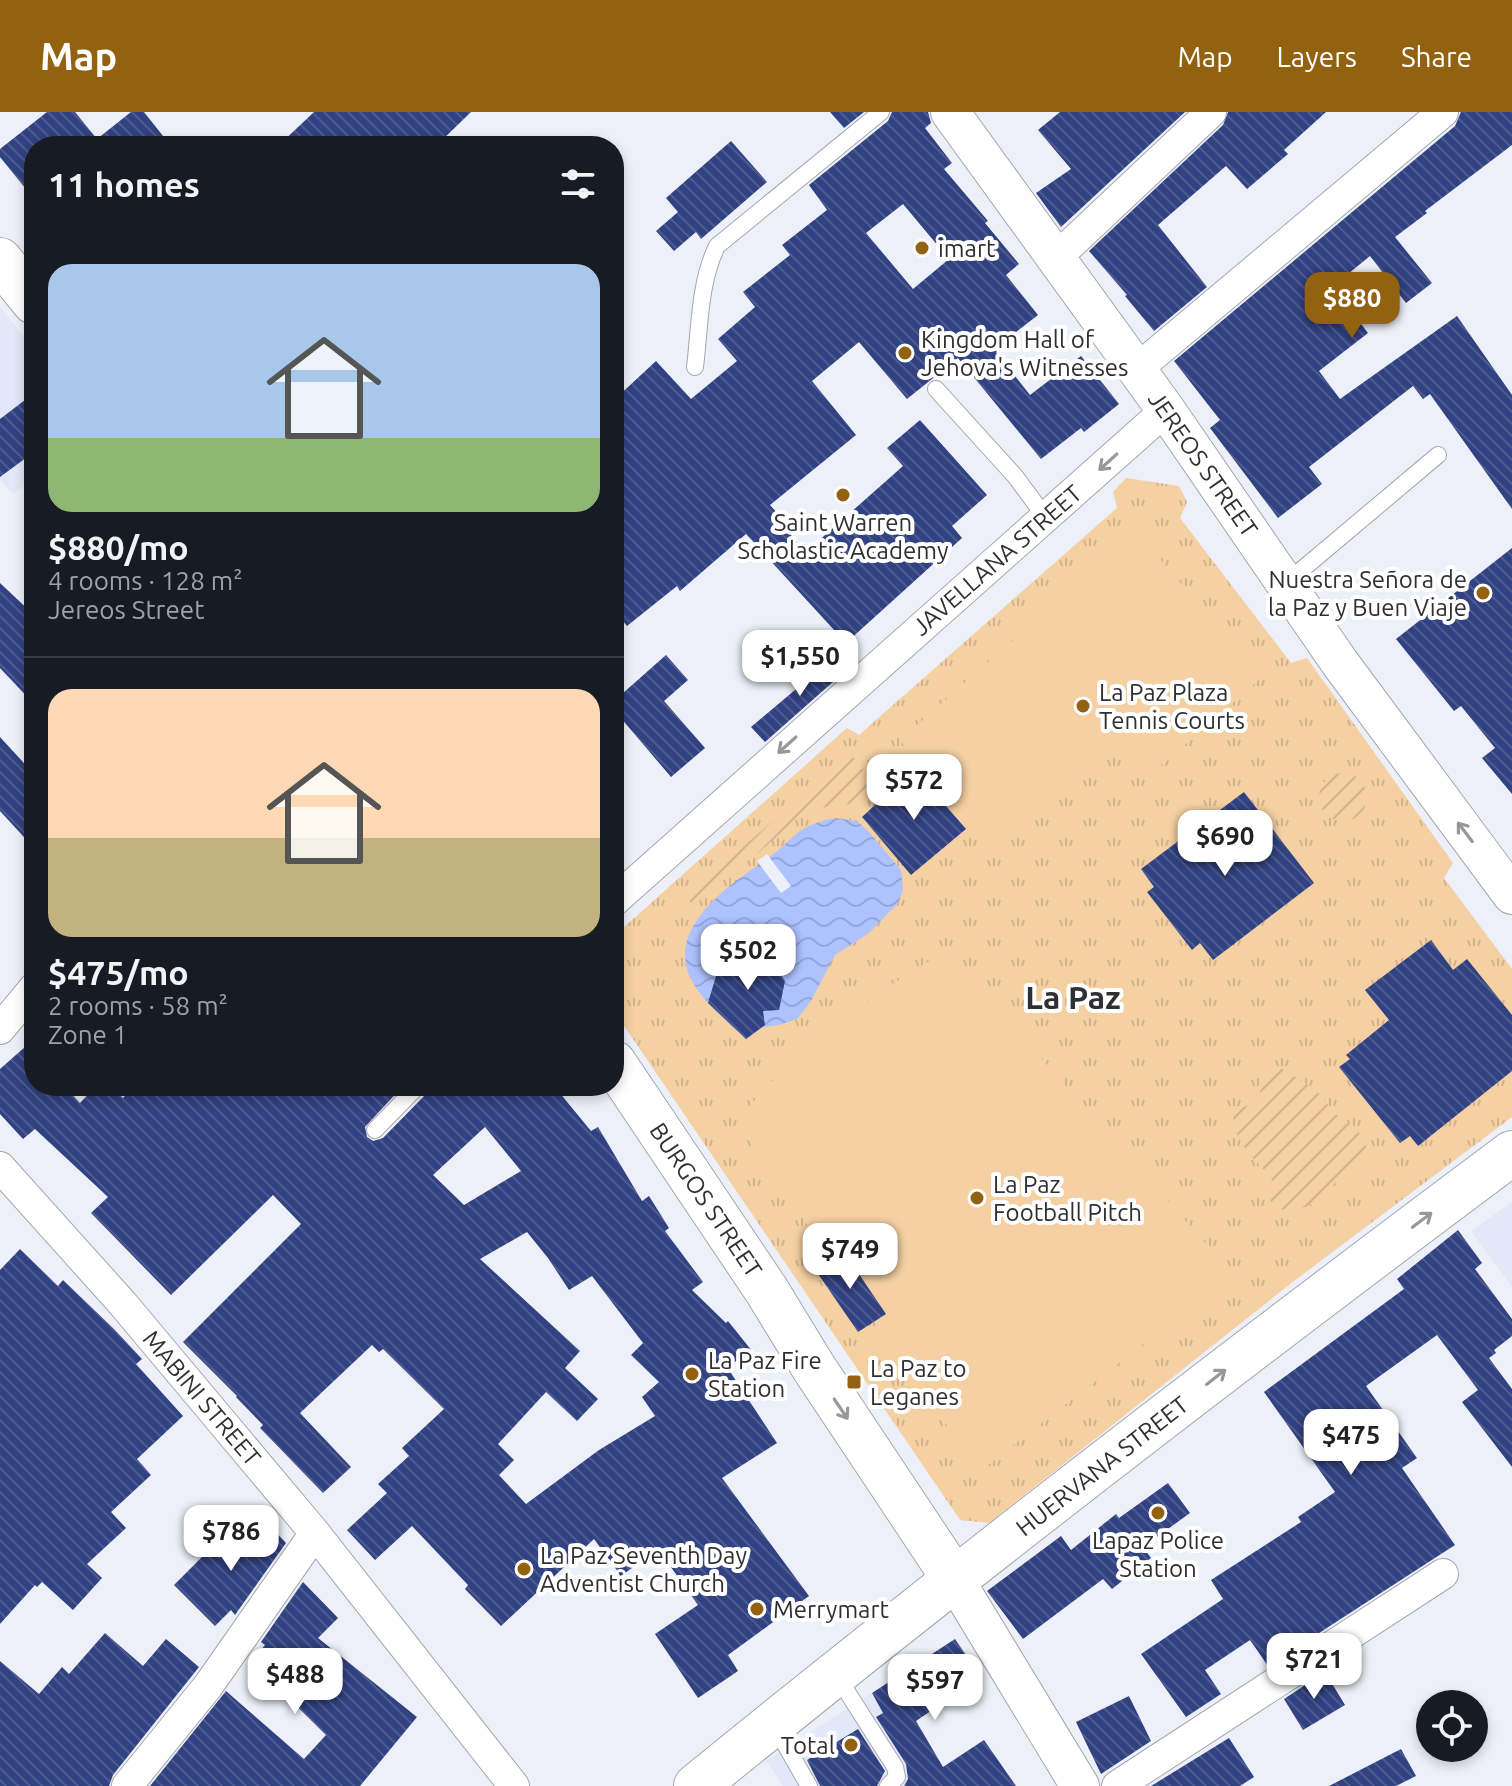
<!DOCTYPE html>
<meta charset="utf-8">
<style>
body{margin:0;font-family:Ubuntu,sans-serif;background:#242831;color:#f1f3f6;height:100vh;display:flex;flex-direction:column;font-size:30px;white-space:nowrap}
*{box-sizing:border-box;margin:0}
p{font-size:26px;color:#9ea1a6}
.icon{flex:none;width:44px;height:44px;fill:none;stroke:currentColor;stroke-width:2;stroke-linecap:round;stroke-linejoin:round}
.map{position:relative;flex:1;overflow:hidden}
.sheet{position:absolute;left:24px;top:24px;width:600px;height:960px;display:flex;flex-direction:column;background:#171b24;border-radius:32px;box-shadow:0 4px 12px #0003}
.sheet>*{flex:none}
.fabs{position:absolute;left:1416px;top:1578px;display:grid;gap:16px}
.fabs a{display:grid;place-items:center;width:72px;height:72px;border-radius:50%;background:#171b24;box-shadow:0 4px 12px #0003;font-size:40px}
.price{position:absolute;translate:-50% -68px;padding:0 18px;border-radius:16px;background:#fff;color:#222;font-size:26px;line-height:52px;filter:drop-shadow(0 2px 4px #0008)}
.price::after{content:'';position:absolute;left:50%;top:48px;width:24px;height:18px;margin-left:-12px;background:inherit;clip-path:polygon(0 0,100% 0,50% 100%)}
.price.on{background:#926210;color:#fff}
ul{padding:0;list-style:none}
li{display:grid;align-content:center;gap:16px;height:424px;padding:0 24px}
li+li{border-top:2px solid #363941}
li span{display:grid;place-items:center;height:248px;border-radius:24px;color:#555}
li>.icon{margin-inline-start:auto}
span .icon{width:144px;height:144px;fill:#fffc;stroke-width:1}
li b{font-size:34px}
h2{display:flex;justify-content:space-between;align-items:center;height:96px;padding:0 24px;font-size:34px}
header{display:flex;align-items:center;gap:48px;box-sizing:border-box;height:112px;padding:0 40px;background:#926210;color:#fff}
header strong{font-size:38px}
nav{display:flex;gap:44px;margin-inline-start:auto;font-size:28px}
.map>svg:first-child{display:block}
</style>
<header>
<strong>Map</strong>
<nav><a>Map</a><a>Layers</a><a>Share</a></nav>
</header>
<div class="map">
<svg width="1512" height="1674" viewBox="0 0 1512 1674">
<defs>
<pattern id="park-tufts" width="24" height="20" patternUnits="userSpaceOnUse" patternTransform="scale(2)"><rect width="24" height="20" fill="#f4d0a3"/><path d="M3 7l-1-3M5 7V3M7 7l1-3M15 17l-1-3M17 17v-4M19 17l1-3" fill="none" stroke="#d2b38d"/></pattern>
<pattern id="garden-furrows" width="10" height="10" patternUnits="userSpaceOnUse" patternTransform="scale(2)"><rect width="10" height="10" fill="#f4d0a3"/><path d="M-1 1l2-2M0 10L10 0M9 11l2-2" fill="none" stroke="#d2b38d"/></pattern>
<pattern id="water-waves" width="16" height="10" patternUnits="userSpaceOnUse" patternTransform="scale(2)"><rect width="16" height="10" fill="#adc2fe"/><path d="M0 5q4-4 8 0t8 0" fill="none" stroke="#95a7da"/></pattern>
<pattern id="building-back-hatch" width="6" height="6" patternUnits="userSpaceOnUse" patternTransform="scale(2)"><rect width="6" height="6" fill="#314282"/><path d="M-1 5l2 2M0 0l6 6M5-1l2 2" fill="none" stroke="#4e5b8f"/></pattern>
</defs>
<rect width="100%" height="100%" fill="#edf0f8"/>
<!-- built -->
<path fill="#e3e8f8" d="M 0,195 L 34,237 L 34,366 L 13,382 L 0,367 Z
M 1512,1090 L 1512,1175 L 1471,1119 Z
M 872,1581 L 926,1674 L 783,1674 L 766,1649 Z"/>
<!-- park -->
<path fill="url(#park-tufts)" d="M 1126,366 L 1179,374 L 1187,390 L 1180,406 L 1291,551 L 1307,546 L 1453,751 L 1444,766 L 1512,857 L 1512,1005 L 1294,1169 L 989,1411 L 960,1408 L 614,899 L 614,824 L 847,616 L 859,623 L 1117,396 L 1113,380 Z"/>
<!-- garden -->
<path fill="url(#garden-furrows)" d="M 850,641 L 874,671 L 849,692 L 813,697 L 801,703 L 758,741 L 708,779 L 694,795 L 686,785 Z
M1319 685a24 24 0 1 1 48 0a24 24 0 1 1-48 0Z
M 1275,956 L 1283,957 L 1317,979 L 1335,1002 L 1356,1015 L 1367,1036 L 1367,1045 L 1361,1053 L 1341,1066 L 1312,1092 L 1294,1100 L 1277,1096 L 1269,1087 L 1272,1066 C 1255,1048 1235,1031 1233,1005 L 1243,995 L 1259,990 L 1262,968 L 1267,959 Z"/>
<!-- pitch -->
<path fill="#f4d0a3" d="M 1136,419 L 1262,565 L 1153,661 L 1122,625 L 996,738 L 900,628 Z
M 946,839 L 1233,1162 L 979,1360 L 736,1010 C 793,938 867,885 946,839 Z"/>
<!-- water -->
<path fill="url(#water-waves)" d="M 836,706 L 857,709 L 869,720 L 901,758 L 903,777 L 899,790 L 869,821 L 835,843 L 811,889 L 797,907 L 779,913 L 763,915 L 746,927 C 726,908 700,888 689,863 C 669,813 731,772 764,749 C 796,728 792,714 836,706 Z"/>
<!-- pier -->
<path fill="#edf0f8" d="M 767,742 L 791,774 L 781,781 L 757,749 Z"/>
<!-- building -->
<path fill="url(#building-back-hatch)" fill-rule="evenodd" d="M 47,0 L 75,0 L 97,27 L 131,0 L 144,0 L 171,34 L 34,34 L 34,87 L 0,45 L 0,37 Z
M 314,0 L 471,0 L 436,34 L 278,34 Z
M 830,0 L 864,0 L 844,16 Z
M 892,0 L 928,0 L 931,11 L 925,16 L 952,51 L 944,57 L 988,109 L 985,111 L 1019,152 L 1006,163 L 1038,203 L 998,234 L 1000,236 L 996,240 L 1030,283 L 1081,244 L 1119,292 L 1084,320 L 1081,316 L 1041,347 L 958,246 L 907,287 L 859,230 L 812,269 L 856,323 L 770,393 L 778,402 L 775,405 L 806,440 L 903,354 L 887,336 L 920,308 L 987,383 L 952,414 L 962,426 L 846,531 L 746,422 L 680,479 L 677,474 L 627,514 L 614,498 L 614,288 L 656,249 L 691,287 L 737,249 L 718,227 L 755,195 L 743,180 L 790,143 L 782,133 L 827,98 L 809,73 L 888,9 ZM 903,92 L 949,147 L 913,177 L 866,121 Z
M 1060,0 L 1185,0 L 1061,115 L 1036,81 L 1071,57 L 1038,18 Z
M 1228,0 L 1326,0 L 1284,38 L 1288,42 L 1247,77 L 1226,54 L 1158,113 L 1207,175 L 1154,219 L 1125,184 L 1127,183 L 1089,139 L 1223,13 Z
M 1461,0 L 1512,0 L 1512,33 L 1425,99 L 1427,101 L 1395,125 L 1432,171 L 1406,191 L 1370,144 L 1332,175 L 1368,221 L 1319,259 L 1340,287 L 1457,204 L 1512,283 L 1512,397 L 1430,282 L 1423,287 L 1413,274 L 1309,355 L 1322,372 L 1278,406 L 1210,316 L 1220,308 L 1174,249 L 1455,14 Z
M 731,29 L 767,70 L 701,127 L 696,120 L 674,139 L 656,119 L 678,100 L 666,86 Z
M 25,288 L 34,300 L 34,340 L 0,365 L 0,307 Z
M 1512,436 L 1512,682 L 1482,646 L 1495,636 L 1461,594 L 1454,599 L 1396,527 Z
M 0,471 L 34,503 L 34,592 L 0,556 Z
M 839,541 L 851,554 L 765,630 L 751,615 Z
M 666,543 L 688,568 L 664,589 L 705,636 L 671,665 L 614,598 L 614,589 Z
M 0,625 L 34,662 L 34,736 L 0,699 Z
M 914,657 L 966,717 L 911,763 L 862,705 Z
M 1244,680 L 1314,771 L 1213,848 L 1200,831 L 1192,838 L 1147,780 L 1154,775 L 1141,757 Z
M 1431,828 L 1453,858 L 1467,847 L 1512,903 L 1512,959 L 1418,1034 L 1410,1024 L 1400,1031 L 1339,955 L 1350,947 L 1346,943 L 1389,908 L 1365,878 Z
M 743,839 L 768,844 L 785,869 L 779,898 L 763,899 L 765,913 L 746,927 L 708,891 L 716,864 L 732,861 L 729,847 Z
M 34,927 L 34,974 L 64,974 L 80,991 L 96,974 L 111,974 L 123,986 L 134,974 L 403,974 L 365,1015 L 367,1025 L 373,1029 L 383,1026 L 426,982 L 429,974 L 554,974 L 591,1019 L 598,1015 L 642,1089 L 649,1084 L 669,1116 L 665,1119 L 703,1170 L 692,1178 L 726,1211 L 728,1209 L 752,1239 L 727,1255 L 777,1331 L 722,1366 L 809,1484 L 728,1543 L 738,1559 L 698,1586 L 655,1522 L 698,1493 L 658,1437 L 621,1464 L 594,1427 L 501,1514 L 465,1477 L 468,1473 L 412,1414 L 375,1448 L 347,1418 L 387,1381 L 378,1372 L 409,1344 L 402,1336 L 444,1297 L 383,1237 L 379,1240 L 372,1233 L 300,1301 L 351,1355 L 323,1381 L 260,1316 L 263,1313 L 236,1285 L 237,1284 L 183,1230 L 301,1112 L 273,1083 L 171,1183 L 91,1101 L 108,1085 L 35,1017 L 23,1027 L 0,1002 L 0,957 ZM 485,1015 L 521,1059 L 464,1093 L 433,1063 ZM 527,1120 L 548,1146 L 569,1178 L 592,1164 L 643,1231 L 631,1243 L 659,1270 L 642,1285 L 655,1304 L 599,1338 L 526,1392 L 499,1363 L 514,1348 L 498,1332 L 546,1280 L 577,1309 L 598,1287 L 565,1256 L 580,1239 L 480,1147 Z
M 1458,1118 L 1482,1151 L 1475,1157 L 1512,1207 L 1512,1224 L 1494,1238 L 1496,1241 L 1489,1246 L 1512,1277 L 1512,1355 L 1462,1290 L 1478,1278 L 1437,1223 L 1366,1274 L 1417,1346 L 1402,1356 L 1455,1433 L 1268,1554 L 1250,1528 L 1205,1558 L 1221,1582 L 1186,1605 L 1141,1542 L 1223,1487 L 1211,1468 L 1301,1410 L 1298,1405 L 1335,1380 L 1264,1280 L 1404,1177 L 1397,1167 Z
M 20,1137 L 58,1174 L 63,1168 L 114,1217 L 142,1247 L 136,1252 L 183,1304 L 137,1347 L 151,1363 L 111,1400 L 126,1416 L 87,1452 L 102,1466 L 73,1498 L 42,1470 L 37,1475 L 35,1473 L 0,1512 L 0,1158 Z
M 842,1137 L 886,1202 L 858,1220 L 814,1156 Z
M 1168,1371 L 1190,1401 L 1143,1435 L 1151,1446 L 1112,1477 L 1103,1467 L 1023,1527 L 987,1479 L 1061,1424 L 1071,1438 L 1116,1402 L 1119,1406 Z
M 262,1406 L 286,1431 L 235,1503 L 231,1498 L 215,1514 L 174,1473 L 210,1437 L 219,1446 Z
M 303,1470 L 338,1506 L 318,1526 L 417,1605 L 360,1674 L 150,1674 L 226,1579 L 304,1647 L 326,1623 L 251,1549 L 265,1533 L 261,1530 Z
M 105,1521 L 143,1554 L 166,1527 L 199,1555 L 113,1663 L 109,1674 L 0,1674 L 0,1549 L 39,1582 L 62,1555 L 69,1562 Z
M 955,1527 L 981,1565 L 916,1609 L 943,1655 L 984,1628 L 1016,1674 L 904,1674 L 908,1667 L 906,1652 L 876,1605 L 883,1601 L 872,1581 Z
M 1325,1560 L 1345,1593 L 1303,1618 L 1284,1587 Z
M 1129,1584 L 1151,1629 L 1101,1662 L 1076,1610 Z
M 858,1617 L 885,1659 L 877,1674 L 820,1674 L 807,1648 Z
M 1229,1626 L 1254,1665 L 1240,1674 L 1151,1674 Z
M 1401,1637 L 1416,1664 L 1396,1674 L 1329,1674 Z"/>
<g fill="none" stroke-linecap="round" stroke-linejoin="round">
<!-- service casing -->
<g stroke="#a4a7ae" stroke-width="18">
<path id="service" d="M 695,255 C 700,215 699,171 717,134 L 881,0
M 936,277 L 1015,364 L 1046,406
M 1286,471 L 1438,343
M 375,1018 L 418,974
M 837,1564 L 895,1655 L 897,1665 L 888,1674
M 774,1613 L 809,1674"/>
</g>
<!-- minor casing -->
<g stroke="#a4a7ae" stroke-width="32">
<path id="minor" d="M 1057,145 L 1211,0
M 1137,257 L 1443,0
M 614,789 L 1166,298
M 0,917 L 34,876
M 0,1055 L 123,1192 L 315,1421 L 514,1674
M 127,1674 L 208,1574 L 315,1421
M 1117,1674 L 1443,1462"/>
</g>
<!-- tertiary casing -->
<g stroke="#a4a7ae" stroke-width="40">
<path id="tertiary" d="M 950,0 L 1166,298 L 1340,551 L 1512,783
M 955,1468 L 1080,1674"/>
</g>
<!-- secondary casing -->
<g stroke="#a4a7ae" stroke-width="46">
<path id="secondary" d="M 0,148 L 34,190
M 614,951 L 767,1179 L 814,1256 L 955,1468"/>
</g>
<!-- primary casing -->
<g stroke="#a4a7ae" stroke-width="46">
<path id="primary" d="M 696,1674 C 963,1457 1236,1247 1512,1041"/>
</g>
<!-- service -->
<use href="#service" stroke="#fff" stroke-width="16"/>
<!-- minor -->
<use href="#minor" stroke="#fff" stroke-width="30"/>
<!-- tertiary -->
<use href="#tertiary" stroke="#fff" stroke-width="38"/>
<!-- secondary -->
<use href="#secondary" stroke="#fff" stroke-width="44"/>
<!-- primary -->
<use href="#primary" stroke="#fff" stroke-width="44"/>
</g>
<!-- one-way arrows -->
<defs><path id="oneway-shaft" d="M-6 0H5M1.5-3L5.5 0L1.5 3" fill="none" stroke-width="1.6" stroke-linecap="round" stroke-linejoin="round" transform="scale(2)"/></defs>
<g stroke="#979899">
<use href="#oneway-shaft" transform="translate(1108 350) rotate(138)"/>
<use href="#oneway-shaft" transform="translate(787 633) rotate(138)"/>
<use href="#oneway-shaft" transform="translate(1465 720) rotate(-127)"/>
<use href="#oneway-shaft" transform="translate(1422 1108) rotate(-37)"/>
<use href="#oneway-shaft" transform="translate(1216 1265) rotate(-38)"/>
<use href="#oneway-shaft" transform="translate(841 1297) rotate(56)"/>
</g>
<!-- markers -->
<g fill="#926210" stroke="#fff" stroke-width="3">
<circle cx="922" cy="136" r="8"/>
<circle cx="905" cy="241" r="8"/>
<circle cx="843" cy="383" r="8"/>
<circle cx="1483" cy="481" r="8"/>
<circle cx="1083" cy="594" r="8"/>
<circle cx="977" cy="1086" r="8"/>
<circle cx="692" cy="1262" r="8"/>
<rect x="846" y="1262" width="16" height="16" rx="4"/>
<circle cx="1158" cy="1401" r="8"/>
<circle cx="524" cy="1457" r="8"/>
<circle cx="757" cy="1497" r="8"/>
<circle cx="851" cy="1633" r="8"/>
</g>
<g text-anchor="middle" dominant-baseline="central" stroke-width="8" stroke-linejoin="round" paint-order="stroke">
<!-- poi labels -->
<g font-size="24" fill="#2f3033" stroke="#fff" text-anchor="start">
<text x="938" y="136">imart</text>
<text x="921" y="227">Kingdom Hall of<tspan x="921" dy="28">Jehova's Witnesses</tspan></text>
<text x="843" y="410" text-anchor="middle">Saint Warren<tspan x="843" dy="28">Scholastic Academy</tspan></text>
<text x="1467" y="467" text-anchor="end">Nuestra Señora de<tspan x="1467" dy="28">la Paz y Buen Viaje</tspan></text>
<text x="1099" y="580">La Paz Plaza<tspan x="1099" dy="28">Tennis Courts</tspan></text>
<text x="993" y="1072">La Paz<tspan x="993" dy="28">Football Pitch</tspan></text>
<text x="708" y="1248">La Paz Fire<tspan x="708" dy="28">Station</tspan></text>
<text x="870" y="1256">La Paz to<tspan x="870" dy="28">Leganes</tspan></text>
<text x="1158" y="1428" text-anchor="middle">Lapaz Police<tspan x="1158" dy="28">Station</tspan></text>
<text x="540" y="1443">La Paz Seventh Day<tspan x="540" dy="28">Adventist Church</tspan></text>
<text x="773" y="1497">Merrymart</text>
<text x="835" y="1633" text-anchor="end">Total</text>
</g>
<!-- street labels -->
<g font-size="24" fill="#2f3033" stroke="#fff">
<text transform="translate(1203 352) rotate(55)">JEREOS STREET</text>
<text transform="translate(997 448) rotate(-41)">JAVELLANA STREET</text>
<text transform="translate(706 1088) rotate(56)">BURGOS STREET</text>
<text transform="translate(202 1286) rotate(50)">MABINI STREET</text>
<text transform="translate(1102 1354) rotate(-38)">HUERVANA STREET</text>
</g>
<!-- district labels -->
<g font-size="32" font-weight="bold" fill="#2f3033" stroke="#fff">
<text x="1073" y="885">La Paz</text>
</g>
</g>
</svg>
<div class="fabs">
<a><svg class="icon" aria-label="locate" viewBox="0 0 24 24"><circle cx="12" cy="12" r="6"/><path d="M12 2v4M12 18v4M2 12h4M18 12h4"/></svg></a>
</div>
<b class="price on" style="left:1352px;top:228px">$880</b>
<b class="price" style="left:800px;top:586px">$1,550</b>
<b class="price" style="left:914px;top:710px">$572</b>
<b class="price" style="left:1225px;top:766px">$690</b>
<b class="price" style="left:748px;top:880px">$502</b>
<b class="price" style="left:850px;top:1179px">$749</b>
<b class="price" style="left:1351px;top:1365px">$475</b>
<b class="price" style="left:231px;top:1461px">$786</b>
<b class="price" style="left:1314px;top:1589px">$721</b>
<b class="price" style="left:295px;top:1604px">$488</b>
<b class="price" style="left:935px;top:1610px">$597</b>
<section class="sheet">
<h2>11 homes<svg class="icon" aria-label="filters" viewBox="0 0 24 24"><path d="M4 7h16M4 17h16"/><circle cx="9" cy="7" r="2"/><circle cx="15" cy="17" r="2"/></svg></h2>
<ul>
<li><span style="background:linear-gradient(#a9c7e8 70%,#8fb573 0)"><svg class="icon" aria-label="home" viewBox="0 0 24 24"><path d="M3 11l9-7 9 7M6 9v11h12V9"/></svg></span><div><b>$880/mo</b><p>4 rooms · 128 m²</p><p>Jereos Street</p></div></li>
<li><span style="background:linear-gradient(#ffd9b3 60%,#c2b280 0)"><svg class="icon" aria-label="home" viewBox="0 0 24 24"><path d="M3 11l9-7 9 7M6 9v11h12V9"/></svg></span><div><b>$475/mo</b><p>2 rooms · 58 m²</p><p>Zone 1</p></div></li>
</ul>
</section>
</div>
